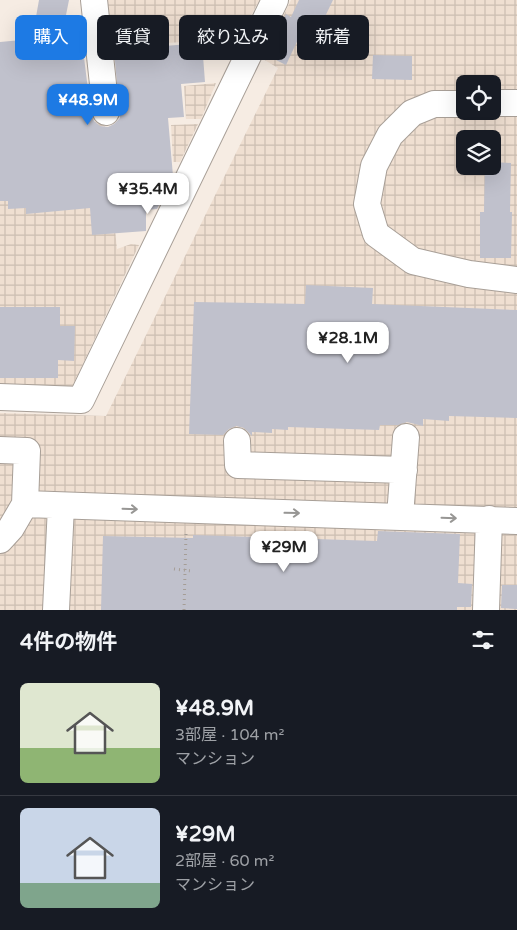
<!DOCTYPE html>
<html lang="ja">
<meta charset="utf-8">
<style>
body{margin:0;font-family:"Varela Round","Noto Sans JP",sans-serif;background:#20242c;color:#f1f3f6;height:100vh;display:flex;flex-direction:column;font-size:19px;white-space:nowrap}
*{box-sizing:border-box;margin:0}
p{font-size:16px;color:#9ea1a6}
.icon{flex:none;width:28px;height:28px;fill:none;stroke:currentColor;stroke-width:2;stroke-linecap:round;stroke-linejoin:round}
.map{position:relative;height:610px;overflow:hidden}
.side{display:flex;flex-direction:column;background:#171b24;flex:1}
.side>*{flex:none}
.top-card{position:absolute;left:15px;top:15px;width:488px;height:45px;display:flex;gap:10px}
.tools{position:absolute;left:456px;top:75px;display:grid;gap:10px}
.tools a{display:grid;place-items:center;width:45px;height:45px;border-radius:8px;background:#171b24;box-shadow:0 5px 20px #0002;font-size:25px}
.price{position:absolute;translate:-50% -42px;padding:0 11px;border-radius:10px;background:#fff;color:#222;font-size:16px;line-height:32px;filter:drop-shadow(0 1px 2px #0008)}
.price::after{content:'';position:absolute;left:50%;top:30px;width:15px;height:11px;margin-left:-8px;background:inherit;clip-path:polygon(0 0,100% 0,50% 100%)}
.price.active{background:#1d7ae4;color:#fff}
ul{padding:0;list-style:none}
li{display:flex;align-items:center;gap:15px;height:125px;padding:0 20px}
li+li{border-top:1px solid #363941}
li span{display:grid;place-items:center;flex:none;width:140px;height:100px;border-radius:8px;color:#555}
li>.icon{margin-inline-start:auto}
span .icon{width:60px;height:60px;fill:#fffc;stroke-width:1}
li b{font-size:21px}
h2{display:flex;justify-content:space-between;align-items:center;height:60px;padding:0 20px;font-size:21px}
.pill{padding:0 18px;border-radius:8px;background:#171b24;box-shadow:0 5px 20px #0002;font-size:18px;line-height:45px}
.pill.active{background:#1d7ae4;color:#fff}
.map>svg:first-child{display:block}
</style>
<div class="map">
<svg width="517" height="610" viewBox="0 0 517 610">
<defs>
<pattern id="industrial-grid" width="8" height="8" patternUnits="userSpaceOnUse" patternTransform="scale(1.25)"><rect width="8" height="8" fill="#efdfd1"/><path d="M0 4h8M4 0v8" fill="none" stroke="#ccbeb2"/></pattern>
</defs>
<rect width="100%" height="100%" fill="#f6ece3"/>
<!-- industrial -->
<path fill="url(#industrial-grid)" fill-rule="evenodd" d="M 104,0 L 259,0 L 240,38 L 109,47 Z
M 291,0 L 517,0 L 517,610 L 0,610 L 0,413 L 106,416 L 278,68 L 263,59 ZM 465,84 L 492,84 L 492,111 L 465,111 ZM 465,139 L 492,139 L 492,166 L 465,166 Z
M 216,83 L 201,119 L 186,119 L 184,86 Z
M 104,121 L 117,249 L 131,244 L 139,245 L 72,387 L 0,385 L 0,133 Z
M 198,124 L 180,162 L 173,162 L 171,125 Z"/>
<!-- building -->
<path fill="#c0c1cc" d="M 39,0 L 69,0 L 62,35 L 81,33 L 91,114 L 94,121 L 100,126 L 108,127 L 114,124 L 120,118 L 114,50 L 202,43 L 205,82 L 181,84 L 184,117 L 168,118 L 173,176 L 157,209 L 146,210 L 146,231 L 92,235 L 90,208 L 26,214 L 26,208 L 8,209 L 8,201 L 0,201 L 0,42 L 32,39 Z
M 299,0 L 333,0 L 319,29 L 316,28 L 312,38 L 301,33 L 286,65 L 266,55 L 286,14 L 291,17 Z
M 373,55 L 412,56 L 412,80 L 372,79 Z
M 493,162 L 511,163 L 510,212 L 512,212 L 511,258 L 480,258 L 480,212 L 484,212 L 485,166 L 492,166 Z
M 306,285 L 373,288 L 372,304 L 517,310 L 517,418 L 449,416 L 449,421 L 423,419 L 423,426 L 407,422 L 398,425 L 380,425 L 379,430 L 288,427 L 288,430 L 272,429 L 272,433 L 252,432 L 252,436 L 244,428 L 236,426 L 229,429 L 223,435 L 189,434 L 194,302 L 305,304 Z
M 0,307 L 60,307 L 60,326 L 75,326 L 74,361 L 58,360 L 58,378 L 0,378 Z
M 378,531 L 460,534 L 458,583 L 472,584 L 471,607 L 457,607 L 457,610 L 101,610 L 103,536 L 193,538 L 193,535 L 377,541 Z
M 502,585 L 517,585 L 517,609 L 501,608 Z"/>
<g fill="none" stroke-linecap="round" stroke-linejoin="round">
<!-- minor casing -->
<g stroke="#a89f97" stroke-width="28">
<path id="minor" d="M 94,0 L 106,112
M 492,103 L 517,103
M 465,104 L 434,104 L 412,113 L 390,135 L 374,166 L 367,204 L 376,234 L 413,261 L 469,274 L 517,280
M 0,397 L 81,400 L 275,0
M 237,441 L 238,465 L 404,470
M 0,450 L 27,451 L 25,504 L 517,521
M 400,516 L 406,437
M 0,540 L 11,528 L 25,504
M 56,610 L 61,506
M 486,610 L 489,519"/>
</g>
<!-- path -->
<path stroke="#a59d96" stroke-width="3" stroke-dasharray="1 4" stroke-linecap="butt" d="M 184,610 L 186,534"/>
<!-- minor -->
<use href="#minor" stroke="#fff" stroke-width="26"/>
<!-- path-bridge -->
<path stroke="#a59d96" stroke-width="3" stroke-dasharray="1 4" stroke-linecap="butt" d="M 174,569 L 192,571"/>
</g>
<!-- one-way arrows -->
<defs><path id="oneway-shaft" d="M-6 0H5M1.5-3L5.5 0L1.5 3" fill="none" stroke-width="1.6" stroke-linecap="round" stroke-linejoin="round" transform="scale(1.25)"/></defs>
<g stroke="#979694">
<use href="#oneway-shaft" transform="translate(130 509) rotate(2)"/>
<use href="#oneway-shaft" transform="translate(292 513) rotate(1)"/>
<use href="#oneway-shaft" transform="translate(449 518) rotate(2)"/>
</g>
</svg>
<div class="tools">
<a><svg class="icon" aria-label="locate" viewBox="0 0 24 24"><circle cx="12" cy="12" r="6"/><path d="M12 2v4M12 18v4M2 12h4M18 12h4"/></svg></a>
<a><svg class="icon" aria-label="layers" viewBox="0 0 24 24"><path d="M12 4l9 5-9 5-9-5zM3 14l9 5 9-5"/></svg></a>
</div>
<b class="price active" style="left:88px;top:126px">¥48.9M</b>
<b class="price" style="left:148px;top:215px">¥35.4M</b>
<b class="price" style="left:348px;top:364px">¥28.1M</b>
<b class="price" style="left:284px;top:573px">¥29M</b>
<div class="top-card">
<a class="pill active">購入</a>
<a class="pill">賃貸</a>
<a class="pill">絞り込み</a>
<a class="pill">新着</a>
</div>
</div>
<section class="side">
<h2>4件の物件<svg class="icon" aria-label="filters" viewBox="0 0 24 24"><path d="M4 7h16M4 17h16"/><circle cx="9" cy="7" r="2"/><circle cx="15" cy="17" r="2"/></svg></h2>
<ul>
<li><span style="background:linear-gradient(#dfe7d0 65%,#8fb573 0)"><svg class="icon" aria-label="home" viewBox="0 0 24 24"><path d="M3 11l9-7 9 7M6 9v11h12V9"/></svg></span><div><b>¥48.9M</b><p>3部屋 · 104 m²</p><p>マンション</p></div></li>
<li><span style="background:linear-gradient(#c9d6e8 75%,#7fa58c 0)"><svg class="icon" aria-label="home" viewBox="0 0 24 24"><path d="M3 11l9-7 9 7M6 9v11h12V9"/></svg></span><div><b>¥29M</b><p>2部屋 · 60 m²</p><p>マンション</p></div></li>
</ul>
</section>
